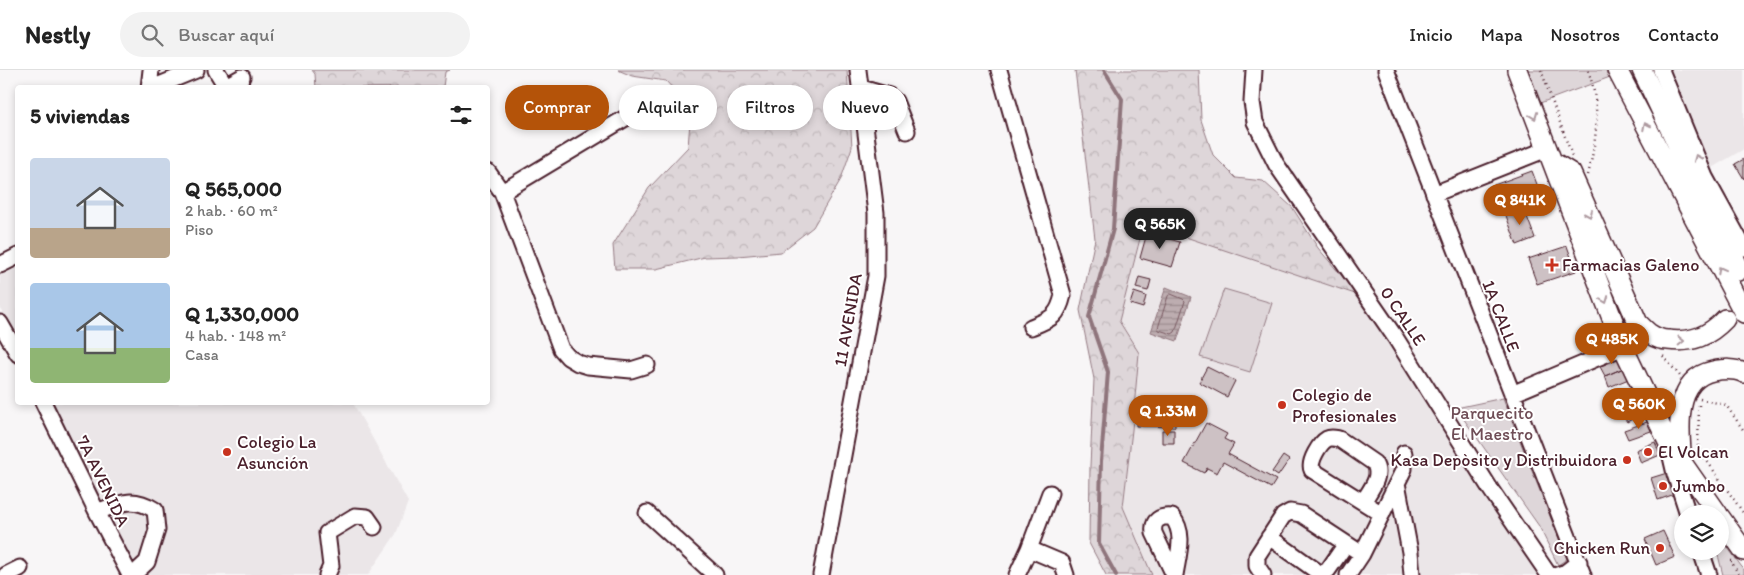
<!DOCTYPE html>
<html lang="es">
<meta charset="utf-8">
<style>
body{margin:0;font-family:Itim,sans-serif;background:#f2f2f2;color:#222;height:100vh;display:flex;flex-direction:column;font-size:19px;white-space:nowrap}
*{box-sizing:border-box;margin:0}
p{font-size:16px;color:#767676}
.icon{flex:none;width:28px;height:28px;fill:none;stroke:currentColor;stroke-width:2;stroke-linecap:round;stroke-linejoin:round}
.map{position:relative;flex:1;overflow:hidden}
.panel{position:absolute;left:15px;top:15px;width:475px;height:320px;display:flex;flex-direction:column;background:#fff;border-radius:5px;box-shadow:0 2px 8px #0003}
.panel>*{flex:none}
.top-card{position:absolute;left:505px;top:15px;width:475px;height:45px;display:flex;gap:10px}
.tools{position:absolute;left:1674px;top:435px;display:grid;gap:10px}
.tools a{display:grid;place-items:center;width:55px;height:55px;border-radius:50%;background:#fff;box-shadow:0 2px 8px #0003;font-size:25px}
.price{position:absolute;translate:-50% -42px;padding:0 11px;border-radius:18px;background:#b45309;color:#fff;font-size:16px;line-height:32px;filter:drop-shadow(0 1px 2px #0008)}
.price::after{content:'';position:absolute;left:50%;top:30px;width:15px;height:11px;margin-left:-8px;background:inherit;clip-path:polygon(0 0,100% 0,50% 100%)}
.price.current{background:#222;color:#fff}
ul{padding:0;list-style:none}
li{display:flex;align-items:center;gap:15px;height:125px;padding:0 15px}
li span{display:grid;place-items:center;flex:none;width:140px;height:100px;border-radius:5px;color:#555}
li>.icon{margin-inline-start:auto}
span .icon{width:60px;height:60px;fill:#fffc;stroke-width:1}
li b{font-size:21px}
h2{display:flex;justify-content:space-between;align-items:center;height:60px;padding:0 15px;font-size:21px}
.tag{padding:0 18px;border-radius:22px;background:#fff;box-shadow:0 2px 8px #0003;font-size:18px;line-height:45px}
.tag.current{background:#b45309;color:#fff}
header{display:flex;align-items:center;gap:30px;box-sizing:border-box;height:70px;padding:0 25px;background:#fff;border-bottom:1px solid #e0e0e0}
header strong{font-size:24px}
nav{display:flex;gap:28px;margin-inline-start:auto;font-size:18px}
.search{width:350px;height:45px;background:#f2f2f2;display:flex;align-items:center;gap:12px;box-sizing:border-box;padding:0 18px;border-radius:28px;color:#767676;font-size:19px}
.map>svg:first-child{display:block}
</style>
<header>
<strong>Nestly</strong>
<div class="search"><svg class="icon" aria-label="search" viewBox="0 0 24 24"><circle cx="10" cy="10" r="6"/><path d="M15 15l6 6"/></svg>Buscar aquí</div>
<nav><a>Inicio</a><a>Mapa</a><a>Nosotros</a><a>Contacto</a></nav>
</header>
<div class="map">
<svg width="1744" height="505" viewBox="0 0 1744 505">
<defs>
<pattern id="forest-crowns" width="20" height="18" patternUnits="userSpaceOnUse" patternTransform="scale(1.25)"><rect width="20" height="18" fill="#ded6d9"/><path d="M2 6a3 3 0 1 1 6 0M12 15a3 3 0 1 1 6 0" fill="none" stroke="#c0b7ba"/></pattern>
<pattern id="water-rules" width="6" height="5" patternUnits="userSpaceOnUse" patternTransform="scale(1.25)"><rect width="6" height="5" fill="#bdadb0"/><path d="M0 2.5h6" fill="none" stroke="#9c8c8f"/></pattern>
</defs>
<rect width="100%" height="100%" fill="#f8f6f7"/>
<filter id="ink" filterUnits="userSpaceOnUse"><feTurbulence type="fractalNoise" baseFrequency=".02" numOctaves="2"/><feDisplacementMap in="SourceGraphic" scale="10" xChannelSelector="R" yChannelSelector="G"/><feConvolveMatrix kernelMatrix="1 2 1 2 8 2 1 2 1" color-interpolation-filters="sRGB"/></filter>
<g filter="url(#ink)">
<!-- built -->
<path fill="#ebe6e8" d="M 1668,0 L 1744,0 L 1744,79 L 1708,100 Z
M 1145,152 L 1358,225 L 1414,309 L 1461,387 L 1541,505 L 1152,505 L 1123,437 L 1132,360 L 1139,283 L 1119,251 Z
M 17,198 L 17,271 L 0,237 L 0,206 Z
M 49,333 L 353,333 L 408,432 L 396,464 L 368,505 L 145,505 L 127,488 Z"/>
<!-- forest -->
<path fill="url(#forest-crowns)" stroke="#947a82" d="M 312,0 L 450,0 L 445,2 L 443,17 L 316,18 L 315,4 Z
M 618,0 L 847,0 L 852,77 L 841,109 L 813,157 L 781,182 L 738,186 L 705,187 L 656,199 L 615,199 L 613,175 L 649,118 L 688,77 L 691,39 L 666,11 L 632,6 Z
M 1075,0 L 1199,0 L 1201,50 L 1213,85 L 1236,108 L 1263,111 L 1292,137 L 1318,178 L 1358,225 L 1144,153 L 1119,251 L 1139,283 L 1132,360 L 1123,437 L 1152,505 L 1106,505 L 1089,473 L 1090,396 L 1094,309 L 1080,240 L 1095,169 Z"/>
<!-- green -->
<path fill="#ded6d9" stroke="#947a82" d="M 1527,0 L 1607,0 L 1610,7 L 1540,33 Z
M 1224,219 L 1272,233 L 1250,302 L 1200,287 Z
M 1503,328 L 1567,489 L 1558,495 L 1539,456 L 1456,338 Z
M 1720,467 L 1744,500 L 1744,505 L 1723,505 L 1717,481 L 1720,481 Z"/>
<!-- water -->
<path fill="url(#water-rules)" stroke="#8f747b" d="M 1166,217 L 1191,227 L 1177,271 L 1151,262 Z"/>
<g fill="none" stroke-linecap="round" stroke-linejoin="round">
<!-- shore -->
<path stroke="#785860" stroke-width="1" d="M 1171,224 L 1183,229 L 1185,231 L 1175,262 L 1172,264 L 1159,260 L 1158,258 L 1168,226 Z"/>
<!-- stream -->
<path stroke="#8f747b" stroke-width="4" d="M 1104,0 L 1122,29 L 1113,159 L 1089,247 L 1108,302 L 1101,391 L 1099,474 L 1116,505"/>
</g>
<!-- building -->
<path fill="#cdc1c4" stroke="#4a1f2b" d="M 1744,89 L 1744,109 L 1735,94 Z
M 1532,101 L 1541,125 L 1503,139 L 1494,115 Z
M 1523,136 L 1535,168 L 1517,175 L 1505,143 Z
M 1147,163 L 1180,172 L 1172,197 L 1140,188 Z
M 1567,176 L 1576,201 L 1537,214 L 1528,189 Z
M 1139,207 L 1151,210 L 1148,221 L 1136,218 Z
M 1134,222 L 1146,226 L 1143,238 L 1130,234 Z
M 1620,283 L 1626,297 L 1605,306 L 1598,293 Z
M 1207,297 L 1235,311 L 1227,327 L 1199,312 Z
M 1626,297 L 1631,308 L 1609,317 L 1605,306 Z
M 1635,316 L 1640,327 L 1620,337 L 1615,326 Z
M 1641,334 L 1645,342 L 1627,352 L 1622,344 Z
M 1136,343 L 1175,344 L 1175,357 L 1136,356 Z
M 1650,351 L 1654,360 L 1628,369 L 1624,360 Z
M 1206,353 L 1227,364 L 1224,369 L 1234,374 L 1228,384 L 1276,410 L 1271,418 L 1223,392 L 1217,403 L 1207,398 L 1204,403 L 1184,393 Z
M 1162,360 L 1174,360 L 1174,373 L 1162,373 Z
M 1655,372 L 1660,385 L 1641,393 L 1636,380 Z
M 1283,386 L 1289,390 L 1278,406 L 1272,402 Z
M 1667,403 L 1675,424 L 1658,430 L 1651,408 Z
M 1663,461 L 1675,487 L 1656,495 L 1645,469 Z"/>
<g fill="none" stroke-linecap="round" stroke-linejoin="round">
<!-- minor casing -->
<g stroke="#4a1f2b" stroke-width="19">
<path id="minor" d="M 216,0 L 227,18
M 999,0 L 1063,225 C 1058,247 1051,249 1031,257
M 1254,0 L 1252,32 L 1255,52 L 1276,94 L 1395,267 L 1491,420 L 1549,505
M 1386,0 L 1583,505
M 1661,0 L 1705,107 L 1744,178
M 226,16 L 242,7
M 149,18 L 151,0
M 152,18 L 196,0
M 861,18 L 889,26 L 895,31 L 907,61
M 488,102 L 502,122 L 561,279 L 568,287 L 578,293 L 588,296 L 631,300 L 647,295
M 502,122 L 637,41
M 1434,124 L 1547,79
M 0,195 L 18,186
M 0,253 L 18,284
M 1512,324 L 1623,277
M 43,332 L 97,442 L 130,505
M 1669,378 L 1675,404 L 1688,444
M 1397,413 L 1410,482 L 1412,505
M 1363,432 C 1370,420 1383,406 1374,393 L 1339,369 C 1334,368 1331,367 1327,369 C 1320,373 1308,392 1312,400 L 1382,444
M 97,442 C 120,433 132,426 155,440 L 157,460 L 147,492 L 133,505
M 647,443 L 715,505
M 1269,467 L 1318,502 L 1323,503 L 1328,500 L 1346,474
M 1029,479 L 1050,423
M 1701,481 L 1709,505
M 6,505 L 20,498
M 327,505 L 331,496 L 327,463 L 355,446 L 367,447 L 374,457
M 821,505 L 876,206 L 876,143 L 858,0
M 1017,505 L 1029,479 L 1062,493 L 1066,505
M 1174,505 L 1154,463 C 1152,450 1160,446 1172,447 C 1186,463 1178,485 1175,505
M 1263,505 L 1257,496 L 1257,486 L 1283,446 L 1290,442 L 1301,444 L 1362,484
M 1348,505 L 1362,484 L 1404,399 L 1404,383
M 1557,505 L 1566,502 L 1579,492"/>
</g>
<!-- major casing -->
<g stroke="#4a1f2b" stroke-width="22">
<path id="major" d="M 1517,0 L 1623,277 L 1669,374 L 1718,444
M 1617,0 L 1744,243
M 1642,0 L 1689,99 L 1729,174 L 1737,194 L 1738,201
M 1553,92 L 1571,103 L 1638,253 C 1642,257 1646,261 1650,264 C 1656,268 1661,270 1668,270 C 1692,273 1709,266 1725,249
M 1682,392 C 1679,361 1673,309 1713,301 C 1724,299 1734,298 1744,303
M 1720,447 L 1744,481"/>
</g>
<!-- path -->
<path stroke="#4a1f2b" stroke-width="2.5" stroke-dasharray="1 4" stroke-linecap="butt" d="M 1541,0 L 1572,86
M 1588,105 C 1597,68 1601,36 1588,0
M 1663,286 L 1680,306
M 1700,329 L 1726,335 L 1744,361
M 1699,335 L 1698,378 L 1744,444
M 1732,491 L 1731,491 L 1739,505"/>
<!-- minor -->
<use href="#minor" stroke="#fff" stroke-width="15"/>
<!-- major -->
<use href="#major" stroke="#fff" stroke-width="19"/>
</g>
<!-- one-way arrows -->
<defs><path id="oneway-chevron" d="M-2-3.5L2.5 0L-2 3.5" fill="none" stroke-width="1.6" stroke-linecap="round" stroke-linejoin="round" transform="scale(1.25)"/></defs>
<g stroke="#ae9aa0">
<use href="#oneway-chevron" transform="translate(1534 46) rotate(69)"/>
<use href="#oneway-chevron" transform="translate(1646 56) rotate(-117)"/>
<use href="#oneway-chevron" transform="translate(1697 88) rotate(-112)"/>
<use href="#oneway-chevron" transform="translate(1589 144) rotate(66)"/>
<use href="#oneway-chevron" transform="translate(1721 200) rotate(-118)"/>
<use href="#oneway-chevron" transform="translate(1605 230) rotate(69)"/>
<use href="#oneway-chevron" transform="translate(1681 271) rotate(-1)"/>
</g>
</g>
<!-- markers -->
<g fill="#c8321e" stroke="#fff" stroke-width="2">
<path d="M1549.5 187.5h5v5h5v5h-5v5h-5v-5h-5v-5h5z"/>
<circle cx="1282" cy="335" r="5"/>
<circle cx="227" cy="382" r="5"/>
<circle cx="1648" cy="382" r="5"/>
<circle cx="1627" cy="390" r="5"/>
<circle cx="1663" cy="416" r="5"/>
<circle cx="1660" cy="478" r="5"/>
</g>
<g text-anchor="middle" dominant-baseline="central" stroke-width="4" stroke-linejoin="round" paint-order="stroke">
<!-- poi labels -->
<g font-size="18" fill="#4a1f2b" stroke="#fff" text-anchor="start">
<text x="1562" y="195">Farmacias Galeno</text>
<text x="1292" y="325">Colegio de<tspan x="1292" dy="21">Profesionales</tspan></text>
<text x="237" y="372">Colegio La<tspan x="237" dy="21">Asunción</tspan></text>
<text x="1658" y="382">El Volcan</text>
<text x="1617" y="390" text-anchor="end">Kasa Depòsito y Distribuidora</text>
<text x="1673" y="416">Jumbo</text>
<text x="1650" y="478" text-anchor="end">Chicken Run</text>
</g>
<!-- street labels -->
<g font-size="18" fill="#4a1f2b" stroke="#fff">
<text transform="translate(1403 246) rotate(56)">0 CALLE</text>
<text transform="translate(1501 246) rotate(69)">1A CALLE</text>
<text transform="translate(848 250) rotate(-80)">11 AVENIDA</text>
<text transform="translate(103 411) rotate(64)">7A AVENIDA</text>
</g>
<!-- park labels -->
<g font-size="18" fill="#6f4d56" stroke="#fff">
<text x="1492" y="343">Parquecito<tspan x="1492" dy="21">El Maestro</tspan></text>
</g>
</g>
</svg>
<div class="tools">
<a><svg class="icon" aria-label="layers" viewBox="0 0 24 24"><path d="M12 4l9 5-9 5-9-5zM3 14l9 5 9-5"/></svg></a>
</div>
<b class="price" style="left:1520px;top:156px">Q 841K</b>
<b class="price current" style="left:1160px;top:180px">Q 565K</b>
<b class="price" style="left:1612px;top:295px">Q 485K</b>
<b class="price" style="left:1639px;top:360px">Q 560K</b>
<b class="price" style="left:1168px;top:367px">Q 1.33M</b>
<div class="top-card">
<a class="tag current">Comprar</a>
<a class="tag">Alquilar</a>
<a class="tag">Filtros</a>
<a class="tag">Nuevo</a>
</div>
<section class="panel">
<h2>5 viviendas<svg class="icon" aria-label="filters" viewBox="0 0 24 24"><path d="M4 7h16M4 17h16"/><circle cx="9" cy="7" r="2"/><circle cx="15" cy="17" r="2"/></svg></h2>
<ul>
<li><span style="background:linear-gradient(#c9d6e8 70%,#b9a48a 0)"><svg class="icon" aria-label="home" viewBox="0 0 24 24"><path d="M3 11l9-7 9 7M6 9v11h12V9"/></svg></span><div><b>Q 565,000</b><p>2 hab. · 60 m²</p><p>Piso</p></div></li>
<li><span style="background:linear-gradient(#a9c7e8 65%,#8fb573 0)"><svg class="icon" aria-label="home" viewBox="0 0 24 24"><path d="M3 11l9-7 9 7M6 9v11h12V9"/></svg></span><div><b>Q 1,330,000</b><p>4 hab. · 148 m²</p><p>Casa</p></div></li>
</ul>
</section>
</div>
